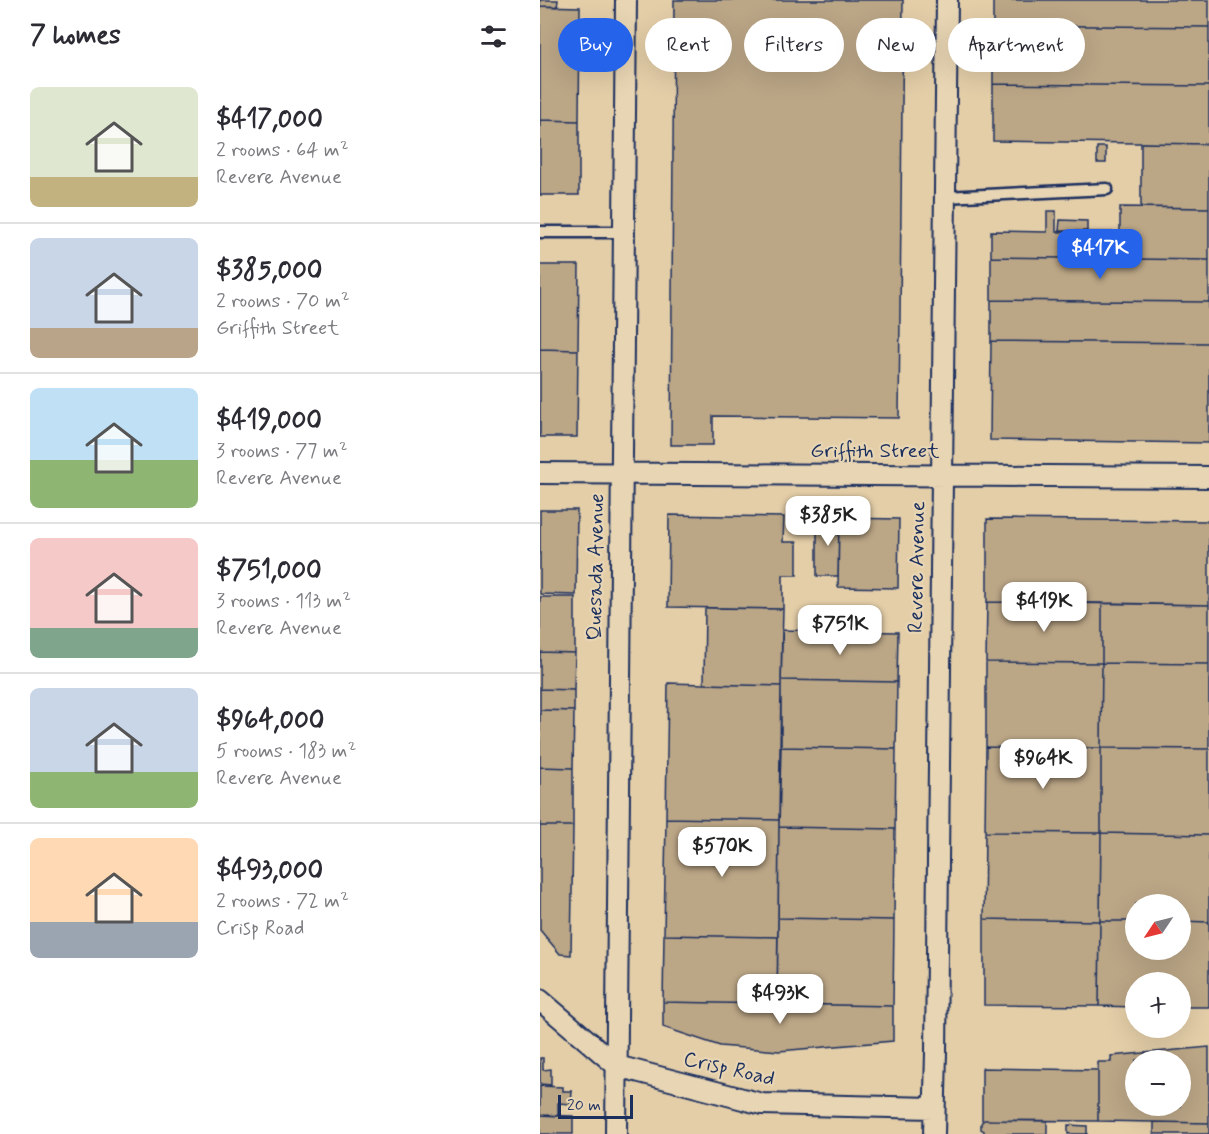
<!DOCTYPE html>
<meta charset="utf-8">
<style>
body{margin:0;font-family:Mynerve,sans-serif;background:#f7f7f7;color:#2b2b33;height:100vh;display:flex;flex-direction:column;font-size:22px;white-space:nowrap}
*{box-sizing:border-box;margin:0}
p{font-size:20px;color:#7c7c81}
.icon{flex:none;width:33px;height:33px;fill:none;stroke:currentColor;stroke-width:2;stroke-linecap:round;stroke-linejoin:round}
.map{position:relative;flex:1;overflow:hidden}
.panel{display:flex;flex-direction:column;background:#fff;width:540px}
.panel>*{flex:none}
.banner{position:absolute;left:18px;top:18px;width:561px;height:54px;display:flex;gap:12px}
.needle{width:39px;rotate:235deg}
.tools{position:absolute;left:585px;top:894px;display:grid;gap:12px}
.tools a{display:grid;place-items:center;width:66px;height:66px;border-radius:50%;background:#fff;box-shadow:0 6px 24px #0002;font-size:30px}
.scale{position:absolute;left:18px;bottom:15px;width:75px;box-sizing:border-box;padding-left:6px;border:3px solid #1b2f5e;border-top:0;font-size:16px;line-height:21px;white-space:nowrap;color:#1b2f5e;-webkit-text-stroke:4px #e8d5b3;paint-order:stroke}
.price{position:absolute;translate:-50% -51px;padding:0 14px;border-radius:12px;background:#fff;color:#222;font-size:20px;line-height:39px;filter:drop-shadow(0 2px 3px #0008)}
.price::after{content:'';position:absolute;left:50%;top:36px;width:18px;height:14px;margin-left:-9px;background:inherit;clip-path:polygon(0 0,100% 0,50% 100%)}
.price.on{background:#2563eb;color:#fff}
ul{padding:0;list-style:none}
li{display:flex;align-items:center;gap:18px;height:150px;padding:0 30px}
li+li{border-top:2px solid #e1e1e2}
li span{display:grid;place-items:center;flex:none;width:168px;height:120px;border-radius:9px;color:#555}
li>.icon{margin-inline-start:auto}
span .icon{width:72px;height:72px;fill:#fffc;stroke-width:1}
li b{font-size:26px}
h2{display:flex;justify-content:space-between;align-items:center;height:72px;padding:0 30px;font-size:26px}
.chip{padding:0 21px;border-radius:27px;background:#fff;box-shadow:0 6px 24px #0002;font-size:21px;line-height:54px}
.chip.on{background:#2563eb;color:#fff}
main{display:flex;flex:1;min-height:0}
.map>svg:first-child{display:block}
</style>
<main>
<section class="panel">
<h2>7 homes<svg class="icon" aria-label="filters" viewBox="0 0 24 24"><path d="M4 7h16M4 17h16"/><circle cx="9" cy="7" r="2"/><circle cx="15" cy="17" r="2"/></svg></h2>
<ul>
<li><span style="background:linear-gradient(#dfe7d0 75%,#c2b280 0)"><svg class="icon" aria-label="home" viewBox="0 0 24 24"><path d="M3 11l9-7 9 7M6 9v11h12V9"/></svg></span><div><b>$417,000</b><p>2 rooms · 64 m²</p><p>Revere Avenue</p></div></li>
<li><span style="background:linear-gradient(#c9d6e8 75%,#b9a48a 0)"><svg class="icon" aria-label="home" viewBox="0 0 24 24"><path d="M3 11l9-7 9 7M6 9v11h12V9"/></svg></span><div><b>$385,000</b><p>2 rooms · 70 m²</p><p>Griffith Street</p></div></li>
<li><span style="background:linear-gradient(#bfe0f5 60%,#8fb573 0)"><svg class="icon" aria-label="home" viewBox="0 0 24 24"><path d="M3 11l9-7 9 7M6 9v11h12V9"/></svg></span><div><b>$419,000</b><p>3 rooms · 77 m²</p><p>Revere Avenue</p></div></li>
<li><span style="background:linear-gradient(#f6c9c9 75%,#7fa58c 0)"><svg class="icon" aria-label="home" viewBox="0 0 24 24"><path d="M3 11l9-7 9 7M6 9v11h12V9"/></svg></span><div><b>$751,000</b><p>3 rooms · 113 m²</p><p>Revere Avenue</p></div></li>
<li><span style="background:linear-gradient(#c9d6e8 70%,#8fb573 0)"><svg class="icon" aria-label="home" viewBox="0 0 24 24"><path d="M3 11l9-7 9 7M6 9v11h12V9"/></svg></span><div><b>$964,000</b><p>5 rooms · 183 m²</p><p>Revere Avenue</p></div></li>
<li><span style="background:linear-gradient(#ffd9b3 70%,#9aa5b1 0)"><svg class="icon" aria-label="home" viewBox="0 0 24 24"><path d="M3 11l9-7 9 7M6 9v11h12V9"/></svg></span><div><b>$493,000</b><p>2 rooms · 72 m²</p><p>Crisp Road</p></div></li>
</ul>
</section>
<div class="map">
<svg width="669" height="1134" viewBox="0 0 669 1134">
<rect width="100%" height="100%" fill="#e4cea8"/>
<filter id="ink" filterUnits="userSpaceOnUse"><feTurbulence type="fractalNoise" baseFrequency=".0167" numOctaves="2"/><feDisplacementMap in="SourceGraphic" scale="12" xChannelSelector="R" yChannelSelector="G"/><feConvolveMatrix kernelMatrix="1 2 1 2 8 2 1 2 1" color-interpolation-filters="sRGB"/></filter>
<g filter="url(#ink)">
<!-- building -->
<path fill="#bba686" stroke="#1b2f5e" stroke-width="1.5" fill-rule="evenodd" d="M 0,0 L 18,0 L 17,7 L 0,6 Z
M 134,0 L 363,0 L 359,418 L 173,416 L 173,445 L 131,445 Z
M 453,0 L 669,0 L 669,27 L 453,25 Z
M 0,6 L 40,7 L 39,121 L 0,120 Z
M 453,25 L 669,27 L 669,86 L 453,84 Z
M 453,84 L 669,86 L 669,144 L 453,141 Z
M 0,120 L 39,121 L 39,195 L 0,195 Z
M 601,143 L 669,144 L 669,208 L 601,207 Z
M 557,147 L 566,147 L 566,163 L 557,163 Z
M 580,207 L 669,208 L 669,260 L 451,257 L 451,231 L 507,232 L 507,211 L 516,211 L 516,232 L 580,232 Z
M 520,220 L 547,221 L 547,231 L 519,231 Z
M 451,257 L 669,260 L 669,302 L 451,300 Z
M 0,265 L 39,265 L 38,350 L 0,349 Z
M 451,300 L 669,302 L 669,343 L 451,341 Z
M 451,341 L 669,343 L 669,443 L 450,440 Z
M 0,349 L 38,350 L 37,437 L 0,437 Z
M 0,510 L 37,510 L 36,595 L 0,594 Z
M 129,515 L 244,517 L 243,542 L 257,542 L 257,575 L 243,575 L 243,609 L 128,607 Z
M 277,517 L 299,518 L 298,576 L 277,576 Z
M 299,518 L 359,519 L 358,588 L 298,587 Z
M 447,519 L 669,521 L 669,605 L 447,602 Z
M 0,597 L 35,597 L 35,653 L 0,652 Z
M 447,602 L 562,603 L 562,663 L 446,662 Z
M 562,603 L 669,605 L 669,664 L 562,663 Z
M 165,608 L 243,609 L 241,686 L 164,684 Z
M 242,630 L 358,632 L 357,682 L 241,680 Z
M 0,652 L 35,653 L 34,690 L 0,689 Z
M 446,662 L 562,663 L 561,748 L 446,747 Z
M 562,663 L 669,664 L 669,749 L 561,748 Z
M 241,680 L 357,682 L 356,749 L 241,747 Z
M 128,683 L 241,686 L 239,820 L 126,818 Z
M 0,689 L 34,690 L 34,711 L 0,710 Z
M 0,710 L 34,711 L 33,768 L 0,767 Z
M 241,747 L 356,749 L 355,829 L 239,827 Z
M 446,747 L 561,748 L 561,833 L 445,832 Z
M 561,748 L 669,749 L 669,835 L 561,833 Z
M 0,767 L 33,768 L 33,826 L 0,826 Z
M 126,818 L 239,820 L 238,937 L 124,935 Z
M 0,826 L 33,826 L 31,955 L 20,954 L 0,930 Z
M 239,827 L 355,829 L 354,920 L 238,918 Z
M 445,832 L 561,833 L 560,921 L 444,919 Z
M 561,833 L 669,835 L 669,922 L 640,921 L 640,904 L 596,904 L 596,921 L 560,921 Z
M 238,918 L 354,920 L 353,1006 L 237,1004 Z
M 444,919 L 560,921 L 559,1006 L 444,1005 Z
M 560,921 L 596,921 L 596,950 L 640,950 L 640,921 L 669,922 L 669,1007 L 640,1007 L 640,982 L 596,982 L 596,1007 L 559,1006 Z
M 124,935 L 238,937 L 237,1004 L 123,1002 Z
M 123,1002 L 353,1006 L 353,1041 L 239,1051 L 180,1046 L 123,1027 Z
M 669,1047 L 669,1123 L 558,1121 L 558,1062 L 571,1062 L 571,1056 ZM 596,1060 L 640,1060 L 640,1106 L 596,1106 Z
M 0,1058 L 3,1058 L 3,1070 L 11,1069 L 11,1085 L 0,1084 Z
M 442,1068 L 558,1070 L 558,1121 L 442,1120 Z
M 0,1086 L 23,1087 L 23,1091 L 32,1091 L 31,1104 L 18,1103 L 18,1116 L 0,1115 Z
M 0,1115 L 33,1116 L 33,1134 L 0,1134 Z
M 444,1120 L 507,1121 L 507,1134 L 444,1134 L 444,1131 L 441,1129 L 441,1123 Z
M 614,1122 L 669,1123 L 669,1134 L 614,1134 Z
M 528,1125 L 547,1126 L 547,1134 L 528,1134 Z"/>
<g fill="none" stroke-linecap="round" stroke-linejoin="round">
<!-- service casing -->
<g stroke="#1b2f5e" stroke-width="15">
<path id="service" d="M 405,197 L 567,189
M 0,232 L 84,232"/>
</g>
<!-- minor casing -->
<g stroke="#1b2f5e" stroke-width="24">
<path id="minor" d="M 0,473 L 669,477
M 0,1000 L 77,1066 L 222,1104 L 393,1108
M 76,1134 L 86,0
M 394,1134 L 396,1052 L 407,0"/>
</g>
<!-- service -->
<use href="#service" stroke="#e8d5b3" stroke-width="10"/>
<!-- minor -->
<use href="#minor" stroke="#e8d5b3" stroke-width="20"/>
</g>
</g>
<g text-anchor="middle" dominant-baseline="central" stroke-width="4.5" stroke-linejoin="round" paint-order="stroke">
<!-- street labels -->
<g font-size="21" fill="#1b2f5e" stroke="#e8d5b3">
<text x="335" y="451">Griffith Street</text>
<text transform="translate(56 567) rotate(-89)">Quesada Avenue</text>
<text transform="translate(377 567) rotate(-89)">Revere Avenue</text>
<text transform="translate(189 1069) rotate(13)">Crisp Road</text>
</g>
</g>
</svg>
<div class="tools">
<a><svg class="needle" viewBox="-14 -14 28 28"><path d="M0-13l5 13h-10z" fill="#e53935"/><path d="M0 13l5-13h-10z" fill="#7c7c81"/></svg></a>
<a>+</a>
<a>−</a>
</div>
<div class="scale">20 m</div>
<b class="price on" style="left:560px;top:280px">$417K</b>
<b class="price" style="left:288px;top:547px">$385K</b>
<b class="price" style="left:504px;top:633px">$419K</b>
<b class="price" style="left:300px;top:656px">$751K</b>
<b class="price" style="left:503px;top:790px">$964K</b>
<b class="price" style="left:182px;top:878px">$570K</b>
<b class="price" style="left:240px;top:1025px">$493K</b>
<div class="banner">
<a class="chip on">Buy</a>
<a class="chip">Rent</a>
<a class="chip">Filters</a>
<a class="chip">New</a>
<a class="chip">Apartment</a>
</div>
</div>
</main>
